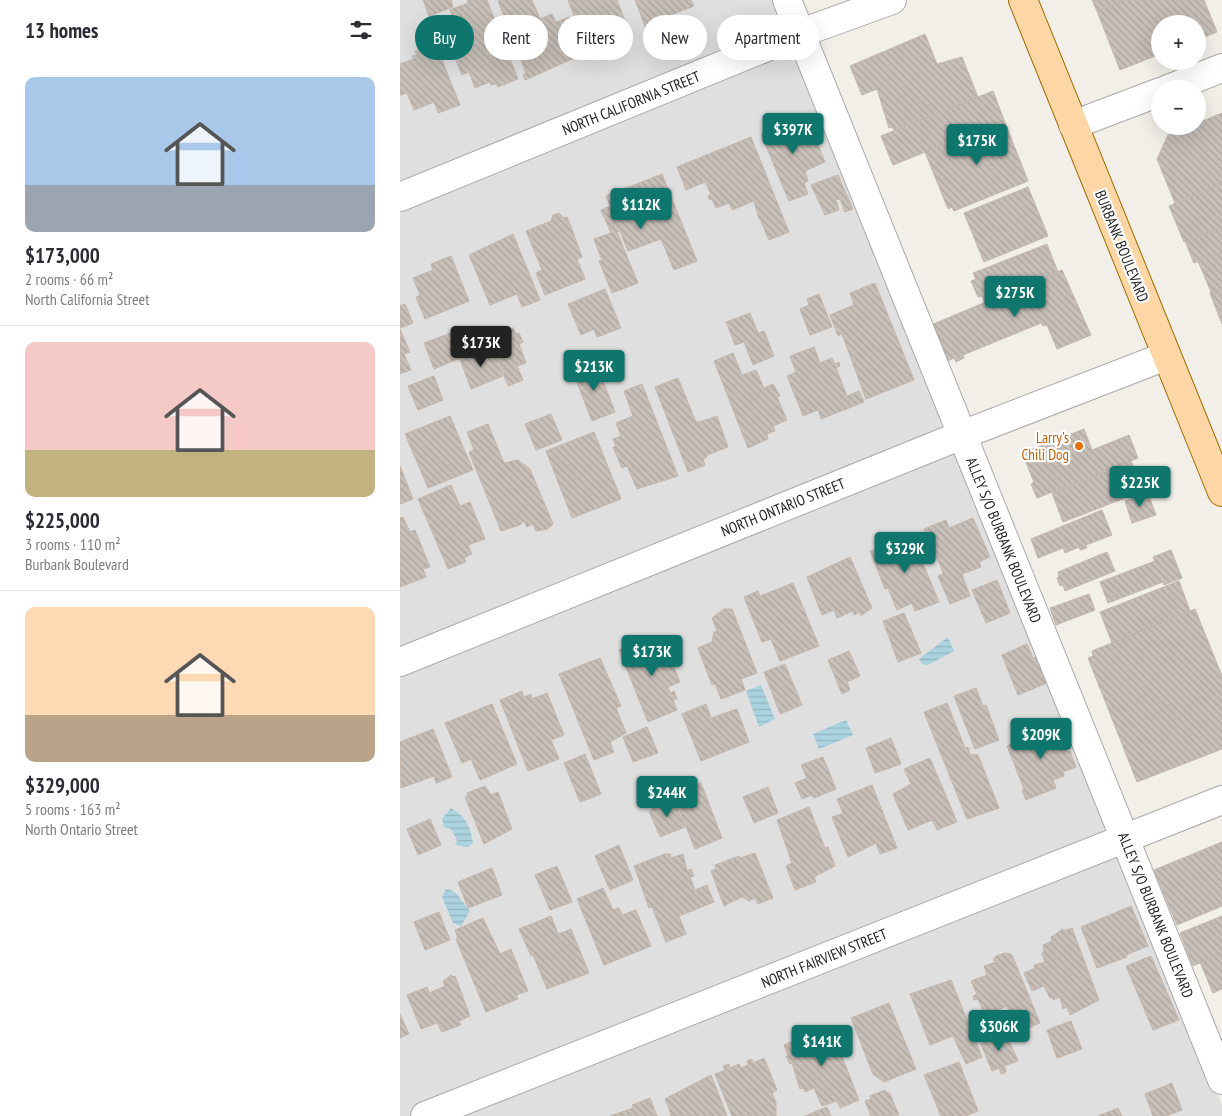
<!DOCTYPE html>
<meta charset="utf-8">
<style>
body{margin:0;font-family:"PT Sans Narrow",sans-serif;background:#f7f7f7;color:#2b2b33;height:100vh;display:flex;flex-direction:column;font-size:19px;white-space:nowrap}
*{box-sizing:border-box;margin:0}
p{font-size:16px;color:#7c7c81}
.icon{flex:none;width:28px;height:28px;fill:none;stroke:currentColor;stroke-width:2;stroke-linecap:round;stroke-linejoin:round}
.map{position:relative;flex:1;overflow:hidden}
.drawer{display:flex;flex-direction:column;background:#fff;width:400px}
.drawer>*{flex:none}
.hud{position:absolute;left:15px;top:15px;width:475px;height:45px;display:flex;gap:10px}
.fabs{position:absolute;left:751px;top:15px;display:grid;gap:10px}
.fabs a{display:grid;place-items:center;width:55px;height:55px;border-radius:50%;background:#fff;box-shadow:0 5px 20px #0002;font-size:25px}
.price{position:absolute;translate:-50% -42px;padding:0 11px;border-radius:5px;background:#0f766e;color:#fff;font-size:16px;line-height:32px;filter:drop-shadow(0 1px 2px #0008)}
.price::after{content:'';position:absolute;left:50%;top:30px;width:15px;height:11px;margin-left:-8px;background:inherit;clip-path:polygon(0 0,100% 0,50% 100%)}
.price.current{background:#222;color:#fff}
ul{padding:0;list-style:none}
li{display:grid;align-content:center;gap:10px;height:265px;padding:0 25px}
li+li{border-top:1px solid #e1e1e2}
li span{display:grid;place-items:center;height:155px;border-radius:10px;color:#555}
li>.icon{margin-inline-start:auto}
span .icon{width:90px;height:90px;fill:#fffc;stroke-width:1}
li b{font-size:21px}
h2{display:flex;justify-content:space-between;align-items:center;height:60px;padding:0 25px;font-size:21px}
.pill{padding:0 18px;border-radius:22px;background:#fff;box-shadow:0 5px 20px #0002;font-size:18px;line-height:45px}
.pill.current{background:#0f766e;color:#fff}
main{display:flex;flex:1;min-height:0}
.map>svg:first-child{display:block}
</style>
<main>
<section class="drawer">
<h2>13 homes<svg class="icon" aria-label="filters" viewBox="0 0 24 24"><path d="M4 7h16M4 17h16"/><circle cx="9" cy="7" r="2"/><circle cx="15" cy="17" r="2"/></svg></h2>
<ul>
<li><span style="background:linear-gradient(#a9c7e8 70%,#9aa5b1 0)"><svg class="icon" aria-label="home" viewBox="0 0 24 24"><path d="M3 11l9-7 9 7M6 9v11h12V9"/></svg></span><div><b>$173,000</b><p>2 rooms · 66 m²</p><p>North California Street</p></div></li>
<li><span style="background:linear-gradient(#f6c9c9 70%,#c2b280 0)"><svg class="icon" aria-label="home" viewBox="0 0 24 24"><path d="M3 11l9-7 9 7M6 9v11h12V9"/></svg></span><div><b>$225,000</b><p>3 rooms · 110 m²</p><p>Burbank Boulevard</p></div></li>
<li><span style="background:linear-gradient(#ffd9b3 70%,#b9a48a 0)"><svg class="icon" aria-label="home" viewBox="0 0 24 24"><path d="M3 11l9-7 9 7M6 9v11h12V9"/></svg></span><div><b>$329,000</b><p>5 rooms · 163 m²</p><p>North Ontario Street</p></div></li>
</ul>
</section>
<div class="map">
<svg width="822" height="1116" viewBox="0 0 822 1116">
<defs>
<pattern id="water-rules" width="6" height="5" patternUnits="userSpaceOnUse" patternTransform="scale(1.25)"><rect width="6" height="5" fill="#aad3df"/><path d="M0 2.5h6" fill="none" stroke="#92b5bf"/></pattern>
<pattern id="building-back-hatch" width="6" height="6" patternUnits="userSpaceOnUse" patternTransform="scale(1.25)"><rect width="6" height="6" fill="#c7bfb8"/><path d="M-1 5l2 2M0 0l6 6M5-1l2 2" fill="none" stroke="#aba49e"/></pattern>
</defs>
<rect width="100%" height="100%" fill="#f2efe9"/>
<!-- residential -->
<path fill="#e0dfdf" d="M 0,0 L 376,0 L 822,1106 L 822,1116 L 0,1116 Z"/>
<!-- water -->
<path fill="url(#water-rules)" d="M 548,637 L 554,651 L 528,665 L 522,664 L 519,659 Z
M 361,685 L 375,719 L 359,727 L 346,691 Z
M 446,720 L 453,735 L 419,749 L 413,734 Z
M 51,808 C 66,817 70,825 73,843 L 68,847 L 55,845 L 57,840 L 51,829 L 44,827 L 42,819 Z
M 46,889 C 57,889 63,904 70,911 L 61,926 L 53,923 L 42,897 Z"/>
<!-- building -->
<path fill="url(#building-back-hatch)" stroke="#c4b6ab" d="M 23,0 L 51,0 L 53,7 L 29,16 Z
M 67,0 L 87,0 L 118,79 L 98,87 L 96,84 L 91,85 L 90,82 L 75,88 L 69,72 L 62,75 L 48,41 L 60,36 L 50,10 L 68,3 Z
M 100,0 L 132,0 L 140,19 L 152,14 L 156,22 L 169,17 L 183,54 L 125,80 L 123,75 L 126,73 L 98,1 Z
M 168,0 L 217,0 L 229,31 L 205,41 L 206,45 L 188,52 Z
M 235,0 L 291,0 L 294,6 L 265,17 L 266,21 L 246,29 Z
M 692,0 L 725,0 L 697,11 Z
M 725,0 L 804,0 L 817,32 L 798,40 L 798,24 L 760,24 L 760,54 L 720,70 L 697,11 Z
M 525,34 L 537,64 L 562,57 L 578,97 L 494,130 L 492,127 L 489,128 L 477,89 L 462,95 L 450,66 Z
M 35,43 L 60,105 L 38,113 L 34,102 L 14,110 L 7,93 L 0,95 L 0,64 L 14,59 L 12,56 L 17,55 L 15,51 Z
M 593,91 L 604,120 L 493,165 L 481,136 Z
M 822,113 L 822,184 L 775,203 L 757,159 L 768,135 L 790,126 L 798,126 L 798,123 Z
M 407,119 L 425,162 L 405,171 L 408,181 L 404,183 L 408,194 L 389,201 L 361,134 L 387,122 L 389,126 Z
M 604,120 L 628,181 L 554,211 L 552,207 L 548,209 L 525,152 Z
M 351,137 L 389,232 L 369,240 L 360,219 L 359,219 L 354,201 L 332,210 L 329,203 L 316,208 L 312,199 L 310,200 L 308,196 L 311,194 L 305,182 L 286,190 L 277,167 Z
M 262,174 L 297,261 L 274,270 L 261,239 L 228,251 L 220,231 L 217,232 L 238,283 L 212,293 L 199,261 L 202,260 L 194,239 L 211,233 L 201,210 L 210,206 L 206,196 Z
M 438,175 L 453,209 L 445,212 L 440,199 L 436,200 L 439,210 L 425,215 L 411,185 Z
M 822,184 L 822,227 L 784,242 L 769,206 Z
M 628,187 L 648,236 L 584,262 L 564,213 Z
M 159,213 L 164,218 L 167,217 L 172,229 L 182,257 L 177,259 L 185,279 L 145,295 L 136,273 L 142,270 L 126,231 L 151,221 L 153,215 Z
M 822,227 L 822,252 L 794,263 L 785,241 Z
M 113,234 L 140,300 L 122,307 L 117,294 L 90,305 L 69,255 Z
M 647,244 L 658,272 L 585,304 L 582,296 L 578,297 L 571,281 L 576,279 L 573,273 Z
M 822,252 L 822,288 L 811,292 L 798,261 Z
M 51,256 L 69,301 L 25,319 L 16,297 L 20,295 L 13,278 L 33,270 L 31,264 Z
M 662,270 L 691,335 L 657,349 L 647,325 L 643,326 L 641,323 L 563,355 L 564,358 L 556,362 L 554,358 L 546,362 L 531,325 Z
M 475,283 L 514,380 L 466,399 L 442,334 L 438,336 L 430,315 L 454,305 L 450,293 Z
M 822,288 L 822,324 L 810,293 Z
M 205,289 L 221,328 L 197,337 L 194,329 L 181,335 L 168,304 Z
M 419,294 L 432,327 L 410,335 L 400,309 L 409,305 L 407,299 Z
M 5,304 L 13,323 L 0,328 L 0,306 Z
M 350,313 L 358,333 L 364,331 L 374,356 L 353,365 L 344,342 L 335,345 L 326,322 Z
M 113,328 L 116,334 L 119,333 L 123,342 L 119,344 L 126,363 L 117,366 L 123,380 L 108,386 L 90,337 Z
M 0,329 L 10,352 L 4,354 L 11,370 L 0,374 Z
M 51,333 L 60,358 L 34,369 L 24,343 Z
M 92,347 L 103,376 L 71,389 L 60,359 Z
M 414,347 L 420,363 L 432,358 L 435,364 L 439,362 L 440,366 L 436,368 L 447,396 L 459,391 L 464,402 L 421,419 L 418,410 L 403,416 L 387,376 L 396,372 L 390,356 Z
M 333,353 L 342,375 L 356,370 L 364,388 L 373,384 L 380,396 L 377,397 L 387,420 L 373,426 L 375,431 L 367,434 L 368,439 L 348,448 L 314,361 Z
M 186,362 L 190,373 L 199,370 L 215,412 L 192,421 L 176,380 L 179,379 L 174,366 Z
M 34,376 L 43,400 L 18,410 L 8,386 Z
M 278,378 L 295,420 L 297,422 L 303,421 L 317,416 L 328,447 L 307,455 L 307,457 L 303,459 L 305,465 L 288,472 L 255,387 Z
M 242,384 L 278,476 L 237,489 L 227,466 L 222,468 L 213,447 L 216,446 L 213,439 L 221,436 L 216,423 L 233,416 L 224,391 Z
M 151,414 L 162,440 L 136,450 L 125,424 Z
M 50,416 L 73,470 L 28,488 L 5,434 Z
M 88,424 L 104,463 L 118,460 L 130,469 L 153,524 L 148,529 L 136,531 L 133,524 L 127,527 L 124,521 L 120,525 L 101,531 L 69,452 L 74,450 L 67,432 Z
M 684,429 L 692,450 L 729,435 L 738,458 L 637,498 L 631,484 L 634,482 L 622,453 Z
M 194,432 L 221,499 L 172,518 L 146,451 Z
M 731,461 L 743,491 L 663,522 L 652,493 Z
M 0,466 L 13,499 L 0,504 Z
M 51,485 L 60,506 L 70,502 L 85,539 L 68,545 L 72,554 L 64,558 L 66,562 L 48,569 L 18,499 Z
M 748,493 L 756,515 L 732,523 L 725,501 Z
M 702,510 L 712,535 L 686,545 L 687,548 L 680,550 L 679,547 L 665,553 L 663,548 L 638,558 L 631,539 Z
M 3,517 L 10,532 L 15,530 L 30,567 L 23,569 L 26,577 L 0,587 L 0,518 Z
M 573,518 L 590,557 L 579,562 L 581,567 L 562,574 L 570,596 L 550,604 L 538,576 L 543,574 L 541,567 L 524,529 L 546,520 L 549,528 Z
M 511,535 L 539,602 L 515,611 L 512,603 L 497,610 L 488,588 L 485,589 L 470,551 Z
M 771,550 L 782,578 L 764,585 L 763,582 L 708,603 L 700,582 L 755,561 L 753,557 Z
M 707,552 L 715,571 L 665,591 L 663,585 L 660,586 L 657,578 L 659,577 L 658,572 Z
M 450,557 L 472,608 L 461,616 L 460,612 L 454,615 L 453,611 L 437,618 L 434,610 L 422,615 L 407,577 Z
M 597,580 L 610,613 L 586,623 L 572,590 Z
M 779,581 L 790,611 L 712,643 L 700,612 Z
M 393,583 L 419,646 L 380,661 L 371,639 L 362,642 L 344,597 L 358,591 L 360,596 Z
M 689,594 L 695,610 L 656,625 L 650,608 Z
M 324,609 L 332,609 L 357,673 L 341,679 L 345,690 L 321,699 L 315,684 L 312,685 L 298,648 L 312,642 L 314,632 L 317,631 L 312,618 Z
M 795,609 L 822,676 L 822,749 L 737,782 L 688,658 L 693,656 L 692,651 Z
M 504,613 L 521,653 L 498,662 L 483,621 Z
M 247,639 L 251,647 L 264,642 L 280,682 L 268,687 L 270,693 L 274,691 L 277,699 L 273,700 L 277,710 L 248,722 L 219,650 Z
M 627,644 L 633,658 L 636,657 L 647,683 L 618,695 L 602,655 Z
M 449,651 L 460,676 L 447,682 L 450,690 L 442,694 L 428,660 Z
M 200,658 L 221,706 L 216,708 L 226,733 L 210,742 L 214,752 L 194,760 L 159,674 Z
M 385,664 L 402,705 L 380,714 L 364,672 Z
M 576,688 L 583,706 L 586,705 L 599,740 L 575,749 L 554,696 Z
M 122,691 L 124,697 L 131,694 L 132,699 L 147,693 L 164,735 L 151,740 L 159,759 L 128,771 L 100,700 Z
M 547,703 L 565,748 L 568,747 L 570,754 L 578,755 L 599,808 L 567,819 L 524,712 Z
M 92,704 L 117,764 L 80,780 L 71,759 L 62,763 L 45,723 Z
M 306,704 L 311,718 L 337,709 L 349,742 L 301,761 L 282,714 Z
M 640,725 L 643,731 L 656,726 L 666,742 L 663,743 L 667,752 L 670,751 L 676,767 L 663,772 L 664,776 L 653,780 L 656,788 L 626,800 L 622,790 L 624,789 L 607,746 L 624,739 L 621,732 Z
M 247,727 L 258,753 L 233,762 L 223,737 Z
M 33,729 L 52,777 L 36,783 L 34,776 L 1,788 L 0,742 Z
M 491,738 L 501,764 L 475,773 L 466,748 Z
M 185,754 L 201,794 L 180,802 L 164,763 Z
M 423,757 L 436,789 L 414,798 L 412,795 L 402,799 L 395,783 L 407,778 L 401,765 Z
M 530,758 L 557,822 L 537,830 L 532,820 L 508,830 L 493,794 L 511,784 L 504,769 Z
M 301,783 L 322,838 L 295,849 L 273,794 Z
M 472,785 L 497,848 L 480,854 L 476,843 L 448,857 L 432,817 L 443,813 L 437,799 Z
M 85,786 L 91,795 L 98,792 L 112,829 L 84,844 L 65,797 L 68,796 L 67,793 Z
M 368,787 L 378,813 L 354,823 L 343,797 Z
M 274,801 L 285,827 L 260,837 L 249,811 L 253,810 L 251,806 L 259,802 L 261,807 Z
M 409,807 L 425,848 L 428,847 L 435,866 L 414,877 L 416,882 L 395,890 L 386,866 L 392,863 L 377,820 Z
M 30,819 L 41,845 L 18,855 L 7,829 Z
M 822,842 L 822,906 L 777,925 L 754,870 Z
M 219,845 L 233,880 L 210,890 L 195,856 Z
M 355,853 L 373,898 L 358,904 L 355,898 L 349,901 L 342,897 L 324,906 L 311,871 L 316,869 L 315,865 L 339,856 L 340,858 Z
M 265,854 L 270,854 L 271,858 L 283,854 L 287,871 L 291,869 L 294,876 L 290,877 L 295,890 L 307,885 L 314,902 L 279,916 L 286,934 L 266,942 L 252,907 L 249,908 L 234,866 Z
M 157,866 L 172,902 L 150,910 L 135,875 Z
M 92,868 L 102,895 L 68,908 L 58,882 Z
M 203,888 L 213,910 L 219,908 L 222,915 L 236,910 L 251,946 L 204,965 L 177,899 Z
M 731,906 L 748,946 L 726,955 L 727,957 L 697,968 L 681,927 Z
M 39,912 L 50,940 L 25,950 L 14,922 Z
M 151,916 L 158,934 L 171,929 L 189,973 L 147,989 L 133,955 L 131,956 L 119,929 Z
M 822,916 L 822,953 L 793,966 L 780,933 Z
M 83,918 L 100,954 L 111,949 L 128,991 L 116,995 L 118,999 L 86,1012 L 56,939 L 58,938 L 55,930 Z
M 672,928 L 699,1000 L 670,1015 L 667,1007 L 663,1009 L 660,997 L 653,1000 L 652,997 L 650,998 L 644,986 L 632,991 L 624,973 L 635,968 L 634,965 L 645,962 L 642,954 L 644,950 L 643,945 L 652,941 L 651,937 L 663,929 L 664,931 Z
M 605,953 L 611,954 L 609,957 L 612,955 L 640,1023 L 618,1032 L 614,1031 L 611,1025 L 614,1024 L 607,1006 L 585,1015 L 578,999 L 574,1000 L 573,996 L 577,994 L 571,981 L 587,975 L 584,966 L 596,962 L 593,960 L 596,956 Z
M 822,953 L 822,989 L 813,993 L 800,962 Z
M 751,956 L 779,1020 L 753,1030 L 726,966 Z
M 51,975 L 52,977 L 55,976 L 70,1016 L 59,1021 L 61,1025 L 42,1032 L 37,1023 L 21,1029 L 7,995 L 27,987 L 29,993 L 45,986 L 43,981 Z
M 551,980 L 582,1057 L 566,1064 L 553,1036 L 530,1045 L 510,994 Z
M 489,1003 L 516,1069 L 484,1082 L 473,1074 L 451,1018 Z
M 0,1014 L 9,1034 L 0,1038 Z
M 671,1021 L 682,1049 L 657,1058 L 647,1030 Z
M 425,1025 L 426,1028 L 430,1026 L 459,1100 L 440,1108 L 437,1101 L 422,1106 L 414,1088 L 405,1092 L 403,1088 L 400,1089 L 392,1063 L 390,1064 L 386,1056 L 388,1056 L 384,1045 L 399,1039 L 398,1036 L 407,1032 L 408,1035 Z
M 603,1033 L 606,1034 L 618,1061 L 604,1066 L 606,1072 L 601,1074 L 599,1068 L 592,1071 L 581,1044 L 585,1042 L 584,1040 Z
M 364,1058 L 377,1090 L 372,1093 L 376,1102 L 376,1116 L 332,1116 L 315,1074 L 325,1070 L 323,1066 L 329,1064 L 330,1068 L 339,1064 L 341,1068 L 348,1065 L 347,1061 L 352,1059 L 353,1063 Z
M 559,1062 L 578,1111 L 565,1116 L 541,1116 L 524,1075 Z
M 311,1075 L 327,1116 L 270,1116 L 271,1114 L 265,1099 Z
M 772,1083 L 782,1110 L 766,1116 L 753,1116 L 745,1094 Z
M 485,1090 L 486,1093 L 489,1092 L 499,1115 L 471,1116 L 465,1101 L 471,1099 L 470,1096 Z
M 250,1098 L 257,1116 L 210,1116 L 233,1108 L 232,1105 Z
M 427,1107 L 431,1116 L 405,1116 Z
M 718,1108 L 722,1116 L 698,1116 Z"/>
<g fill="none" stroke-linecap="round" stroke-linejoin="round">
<!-- minor casing -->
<g stroke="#a9a9a9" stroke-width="30">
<path id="minor" d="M 387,0 L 822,1080
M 768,89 L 822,68
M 673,125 L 760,92
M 0,197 L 401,33 L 492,0
M 0,662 L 562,435 L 766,356
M 25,1116 L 822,800"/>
</g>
<!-- major casing -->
<g stroke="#a06b00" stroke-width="30">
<path id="major" d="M 623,0 L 822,492"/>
</g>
<!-- minor -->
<use href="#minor" stroke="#fff" stroke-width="28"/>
<!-- major -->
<use href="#major" stroke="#fcd6a4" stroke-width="28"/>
</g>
<!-- markers -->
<circle fill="#e8710a" stroke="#fff" stroke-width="2" cx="679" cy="446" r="5"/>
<g text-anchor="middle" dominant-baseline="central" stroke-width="4.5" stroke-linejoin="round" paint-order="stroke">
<!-- street labels -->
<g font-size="15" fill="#222" stroke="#fff">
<text transform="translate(231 103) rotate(-22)">NORTH CALIFORNIA STREET</text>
<text transform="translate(722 246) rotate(68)">BURBANK BOULEVARD</text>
<text transform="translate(383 507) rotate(-22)">NORTH ONTARIO STREET</text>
<text transform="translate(604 540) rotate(68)">ALLEY S/O BURBANK BOULEVARD</text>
<text transform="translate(756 915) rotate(68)">ALLEY S/O BURBANK BOULEVARD</text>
<text transform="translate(424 958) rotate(-22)">NORTH FAIRVIEW STREET</text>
</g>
<!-- food labels -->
<g font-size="15" fill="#c56008" stroke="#fff" text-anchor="end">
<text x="669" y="437">Larry's<tspan x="669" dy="17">Chili Dog</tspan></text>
</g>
</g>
</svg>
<div class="fabs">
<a>+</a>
<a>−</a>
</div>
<b class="price" style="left:393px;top:155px">$397K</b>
<b class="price" style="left:577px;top:166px">$175K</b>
<b class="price" style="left:241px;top:230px">$112K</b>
<b class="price" style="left:615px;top:318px">$275K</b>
<b class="price current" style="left:81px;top:368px">$173K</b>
<b class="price" style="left:194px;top:392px">$213K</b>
<b class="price" style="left:740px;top:508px">$225K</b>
<b class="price" style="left:505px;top:574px">$329K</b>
<b class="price" style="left:252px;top:677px">$173K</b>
<b class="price" style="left:641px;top:760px">$209K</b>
<b class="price" style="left:267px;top:818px">$244K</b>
<b class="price" style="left:599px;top:1052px">$306K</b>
<b class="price" style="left:422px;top:1067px">$141K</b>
<div class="hud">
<a class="pill current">Buy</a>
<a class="pill">Rent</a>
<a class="pill">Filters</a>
<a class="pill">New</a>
<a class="pill">Apartment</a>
</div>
</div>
</main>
